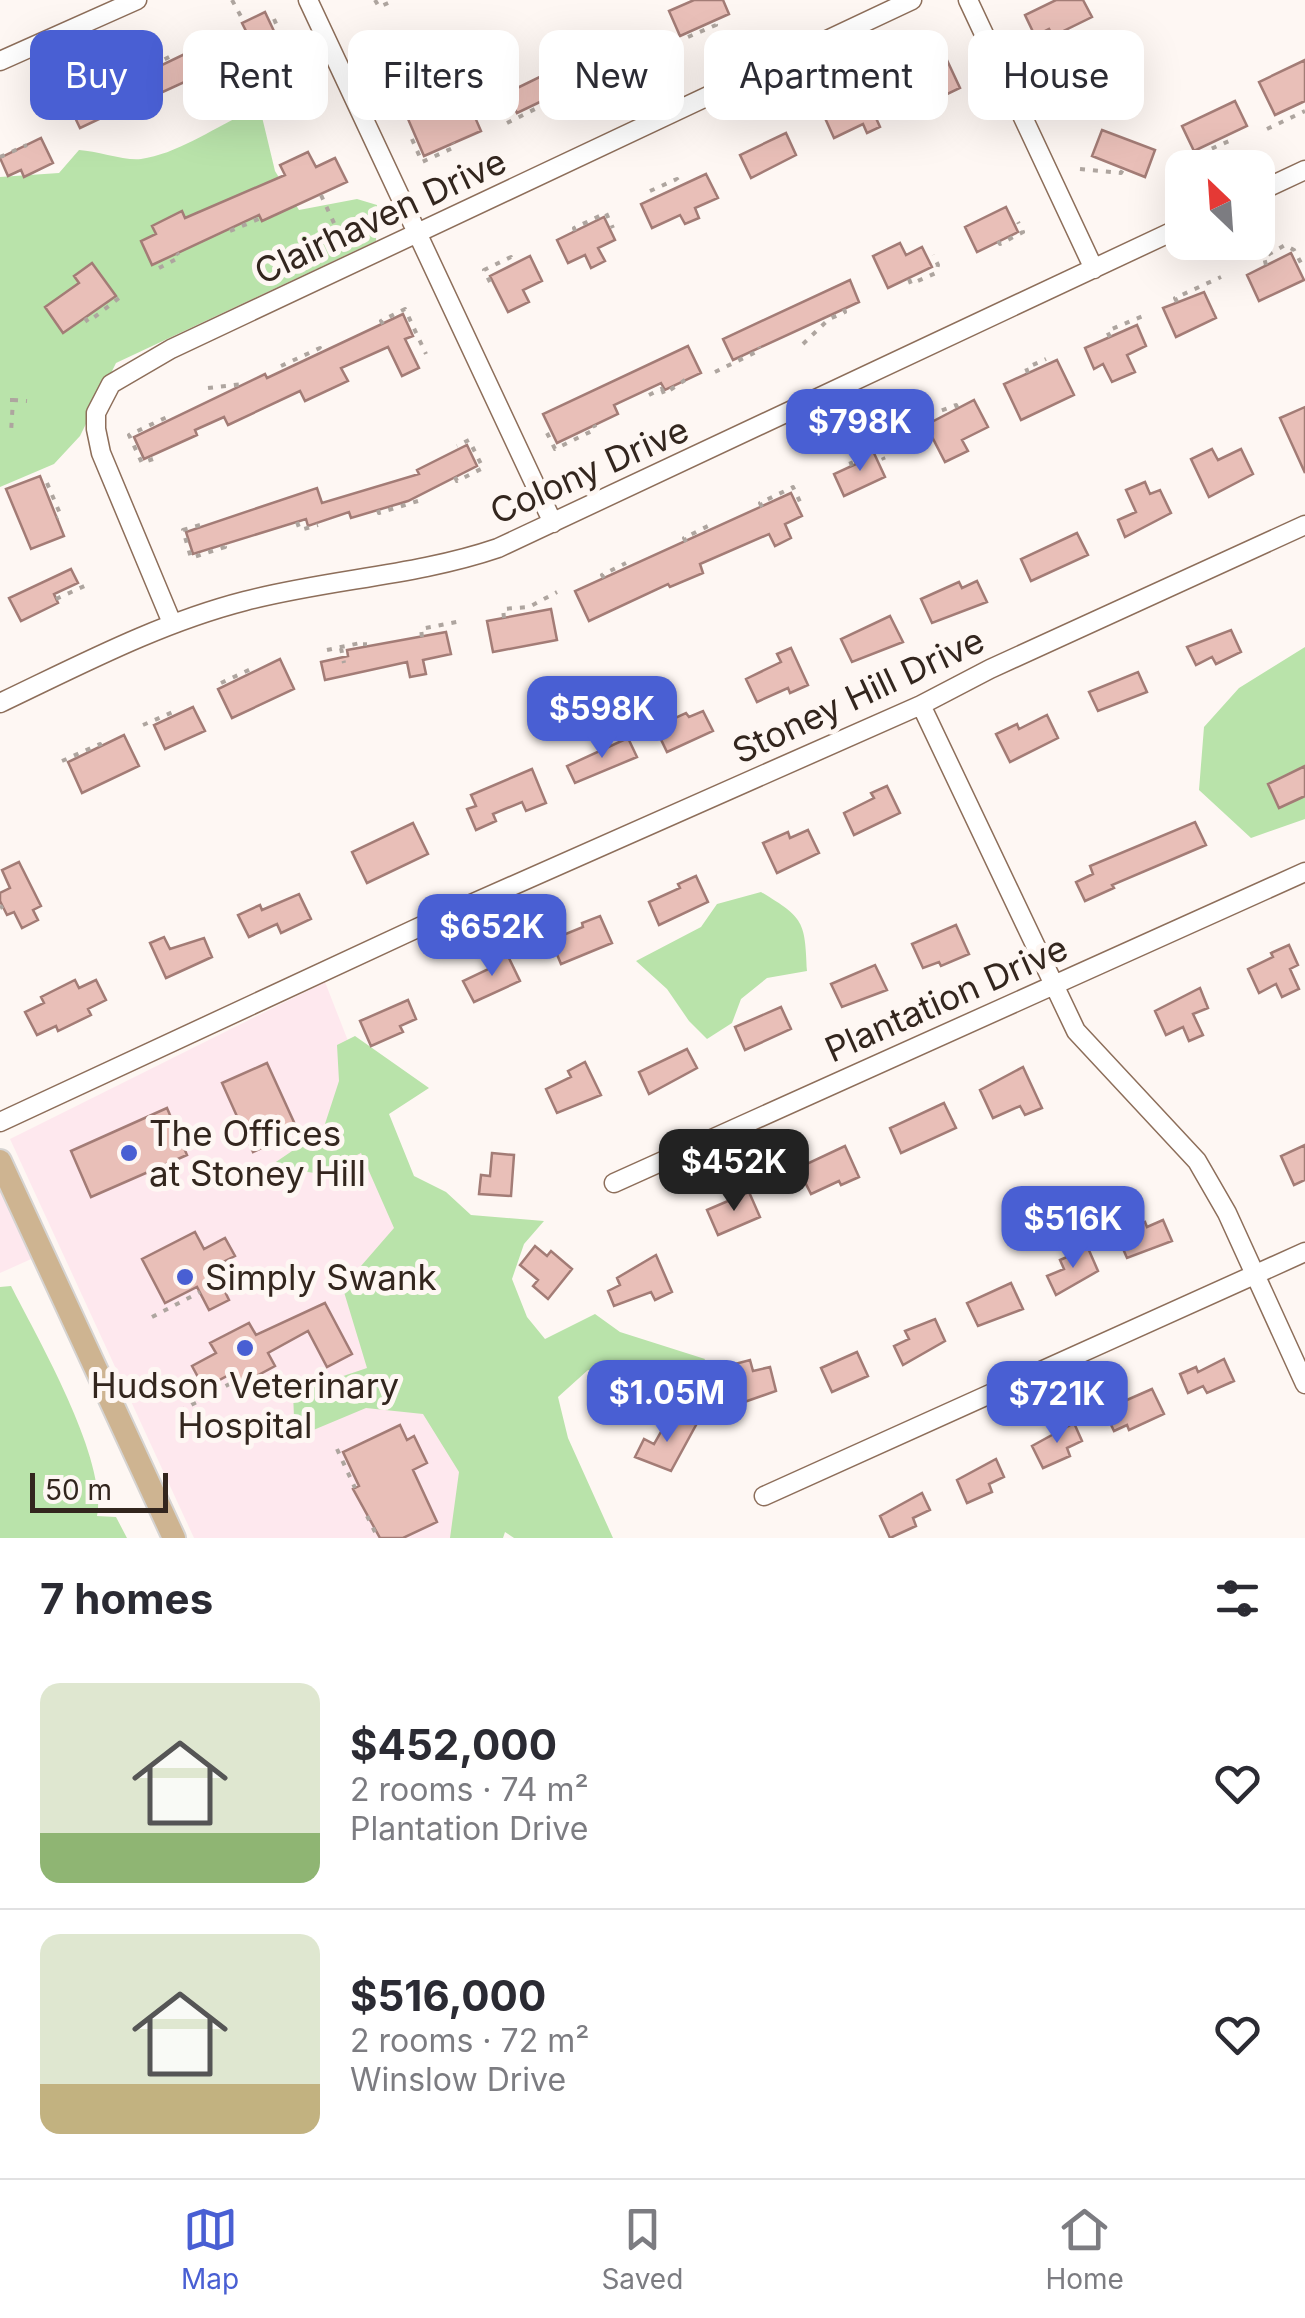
<!DOCTYPE html>
<meta charset="utf-8">
<style>
body{margin:0;font-family:Inter,sans-serif;background:#f2f2f3;color:#2b2b33;height:100vh;display:flex;flex-direction:column;font-size:38px;white-space:nowrap}
*{box-sizing:border-box;margin:0}
p{font-size:32px;color:#7c7c81}
.icon{flex:none;width:55px;height:55px;fill:none;stroke:currentColor;stroke-width:2;stroke-linecap:round;stroke-linejoin:round}
.map{position:relative;height:1538px;overflow:hidden}
.panel{display:flex;flex-direction:column;background:#fff;flex:1}
.panel>*{flex:none}
.hud{position:absolute;left:30px;top:30px;width:1245px;height:90px;display:flex;gap:20px}
.needle{width:65px;rotate:335deg}
.fabs{position:absolute;left:1165px;top:150px;display:grid;gap:20px}
.fabs a{display:grid;place-items:center;width:110px;height:110px;border-radius:20px;background:#fff;box-shadow:0 10px 40px #0002;font-size:50px}
.scale{position:absolute;left:30px;bottom:25px;width:138px;box-sizing:border-box;padding-left:10px;border:5px solid #33261e;border-top:0;font-size:28px;line-height:35px;white-space:nowrap;color:#33261e;-webkit-text-stroke:8px #fef7f3;paint-order:stroke}
.price{position:absolute;translate:-50% -85px;padding:0 22px;border-radius:20px;background:#495fd3;color:#fff;font-size:32px;line-height:65px;filter:drop-shadow(0 2px 5px #0008)}
.price::after{content:'';position:absolute;left:50%;top:60px;width:30px;height:22px;margin-left:-15px;background:inherit;clip-path:polygon(0 0,100% 0,50% 100%)}
.price.current{background:#222;color:#fff}
ul{padding:0;list-style:none}
li{display:flex;align-items:center;gap:30px;height:250px;padding:0 40px}
li+li{border-top:2px solid #e1e1e2}
li span{display:grid;place-items:center;flex:none;width:280px;height:200px;border-radius:20px;color:#555}
li>.icon{margin-inline-start:auto}
span .icon{width:120px;height:120px;fill:#fffc;stroke-width:1}
li b{font-size:42px}
h2{display:flex;justify-content:space-between;align-items:center;height:120px;padding:0 40px;font-size:42px}
.tag{padding:0 35px;border-radius:20px;background:#fff;box-shadow:0 10px 40px #0002;font-size:35px;line-height:90px}
.tag.current{background:#495fd3;color:#fff}
.tabs{display:flex;justify-content:space-around;align-items:center;height:140px;border-top:2px solid #e1e1e2;background:#fff;font-size:28px;color:#7c7c81}
.tabs a{display:grid;justify-items:center;gap:5px}
.tabs .current{color:#495fd3}
.map>svg:first-child{display:block}
</style>
<div class="map">
<svg width="1305" height="1538" viewBox="0 0 1305 1538">
<rect width="100%" height="100%" fill="#fef7f3"/>
<!-- commercial -->
<path fill="#fee8ee" d="M 325,982 L 429,1248 L 492,1538 L 194,1538 L 10,1139 Z
M 0,1178 L 38,1256 L 0,1273 Z"/>
<!-- green -->
<path fill="#b9e3aa" d="M 242,115 L 262,117 L 275,171 L 299,210 L 357,199 L 377,205 L 376,241 L 116,363 L 80,436 L 54,464 L 0,487 L 0,177 L 59,173 L 79,150 C 97,151 125,161 141,159 C 176,154 211,130 242,115 Z
M 1305,647 L 1305,819 L 1251,838 L 1199,790 L 1204,727 L 1239,688 Z
M 761,892 C 804,918 805,921 807,971 L 767,978 L 741,999 L 732,1023 L 707,1039 L 689,1021 L 667,989 L 636,961 L 701,927 L 717,904 Z
M 355,1036 L 429,1088 L 389,1114 L 414,1176 L 446,1192 L 471,1215 L 544,1221 L 524,1244 L 512,1279 L 527,1317 L 545,1339 L 595,1314 L 620,1332 L 705,1359 L 692,1389 L 640,1383 L 588,1370 L 558,1397 L 568,1438 L 613,1538 L 514,1538 L 505,1532 L 503,1538 L 450,1538 L 459,1472 L 423,1414 L 366,1408 L 311,1431 L 294,1417 L 293,1393 L 367,1368 L 344,1292 L 361,1266 L 394,1228 L 361,1153 L 335,1166 L 327,1175 L 270,1166 L 323,1130 L 339,1081 L 337,1045 Z
M 11,1286 C 38,1339 108,1460 97,1516 L 116,1517 L 127,1538 L 0,1538 L 0,1287 Z"/>
<!-- building -->
<path fill="#e9bfb8" stroke="#a37c76" stroke-width="2.5" d="M 694,0 L 723,0 L 729,14 L 680,36 L 669,11 Z
M 1056,0 L 1083,0 L 1092,17 L 1053,36 L 1049,29 L 1035,36 L 1025,15 Z
M 265,12 L 288,61 L 275,67 L 268,52 L 245,63 L 236,43 L 249,37 L 242,23 Z
M 632,32 L 641,51 L 564,86 L 565,90 L 517,113 L 507,93 Z
M 189,52 L 200,75 L 156,95 L 145,73 Z
M 946,58 L 960,88 L 920,107 L 907,80 Z
M 1305,60 L 1305,101 L 1275,115 L 1259,82 Z
M 117,85 L 127,106 L 80,128 L 70,107 Z
M 877,93 L 887,112 L 876,118 L 880,127 L 867,133 L 863,124 L 834,138 L 825,118 Z
M 467,99 L 481,131 L 424,156 L 408,119 L 428,110 L 430,115 Z
M 1235,101 L 1247,126 L 1194,151 L 1182,126 Z
M 1102,130 L 1155,150 L 1145,177 L 1092,156 Z
M 786,133 L 796,155 L 751,178 L 740,155 Z
M 41,138 L 53,163 L 24,177 L 21,170 L 8,176 L 0,158 Z
M 308,152 L 316,167 L 335,158 L 347,182 L 262,221 L 259,215 L 152,265 L 141,241 L 156,234 L 152,226 L 182,211 L 185,218 L 285,175 L 280,165 Z
M 706,174 L 718,198 L 695,208 L 699,218 L 685,224 L 680,215 L 652,228 L 641,204 Z
M 1006,207 L 1018,232 L 977,252 L 965,227 Z
M 604,217 L 615,240 L 598,248 L 605,261 L 591,268 L 585,255 L 568,263 L 557,240 Z
M 900,243 L 906,255 L 922,247 L 932,267 L 888,288 L 873,256 Z
M 1291,253 L 1304,280 L 1259,301 L 1247,275 Z
M 530,256 L 542,281 L 523,290 L 529,302 L 508,312 L 490,276 Z
M 92,263 L 116,296 L 63,333 L 45,307 L 79,283 L 74,276 Z
M 850,280 L 859,302 L 733,360 L 723,339 Z
M 1204,292 L 1216,318 L 1176,337 L 1163,308 Z
M 403,314 L 413,336 L 405,339 L 419,368 L 402,376 L 388,347 L 341,368 L 348,381 L 305,401 L 300,391 L 228,425 L 224,417 L 195,430 L 197,435 L 144,459 L 134,437 L 265,374 L 267,378 Z
M 1137,325 L 1146,346 L 1127,355 L 1135,372 L 1112,382 L 1103,364 L 1094,369 L 1085,348 Z
M 688,346 L 701,373 L 665,390 L 661,383 L 614,405 L 618,414 L 557,443 L 543,414 Z
M 1057,360 L 1074,395 L 1021,420 L 1004,384 Z
M 974,400 L 988,427 L 962,440 L 968,451 L 945,462 L 926,425 Z
M 1305,407 L 1305,473 L 1280,418 Z
M 467,445 L 477,466 L 408,501 L 351,518 L 349,512 L 308,526 L 306,519 L 193,554 L 186,532 L 317,488 L 322,503 L 419,474 L 417,470 Z
M 1212,449 L 1218,460 L 1241,449 L 1253,474 L 1209,497 L 1191,459 Z
M 873,451 L 885,477 L 844,496 L 834,474 L 856,464 L 854,459 Z
M 40,476 L 64,536 L 31,549 L 6,489 Z
M 1145,482 L 1150,494 L 1160,490 L 1171,513 L 1125,537 L 1118,520 L 1136,512 L 1126,490 Z
M 791,493 L 802,516 L 785,524 L 791,538 L 775,546 L 769,534 L 700,564 L 703,573 L 670,587 L 668,584 L 589,621 L 575,591 Z
M 1077,533 L 1088,555 L 1031,581 L 1021,559 Z
M 71,569 L 78,583 L 54,594 L 58,603 L 21,621 L 9,598 Z
M 977,581 L 987,602 L 932,623 L 921,599 L 959,582 L 962,588 Z
M 551,609 L 557,640 L 493,652 L 487,621 Z
M 890,616 L 903,642 L 852,662 L 841,639 Z
M 1231,630 L 1241,652 L 1216,664 L 1212,657 L 1196,665 L 1187,647 Z
M 446,632 L 451,654 L 423,660 L 426,674 L 410,677 L 407,662 L 325,680 L 321,662 L 348,656 L 347,650 Z
M 791,648 L 808,685 L 790,693 L 788,688 L 757,702 L 746,679 L 781,662 L 777,654 Z
M 280,659 L 294,689 L 232,718 L 218,689 Z
M 1138,672 L 1147,692 L 1098,711 L 1089,692 Z
M 193,707 L 205,731 L 165,749 L 154,725 Z
M 703,711 L 713,731 L 667,752 L 655,727 L 686,713 L 689,717 Z
M 1047,715 L 1058,738 L 1010,762 L 996,734 L 1017,724 L 1019,729 Z
M 124,735 L 139,766 L 82,793 L 68,762 Z
M 628,738 L 637,757 L 575,783 L 567,766 Z
M 1305,766 L 1305,796 L 1279,808 L 1268,784 Z
M 532,769 L 546,803 L 526,811 L 522,802 L 493,814 L 496,821 L 476,830 L 467,809 L 476,806 L 471,795 Z
M 887,786 L 900,813 L 854,835 L 844,813 L 874,798 L 871,793 Z
M 1195,822 L 1206,845 L 1112,885 L 1114,888 L 1085,901 L 1076,882 L 1093,874 L 1090,866 Z
M 413,823 L 428,854 L 367,883 L 352,852 Z
M 808,830 L 819,853 L 777,873 L 763,843 L 788,832 L 790,838 Z
M 19,862 L 41,906 L 33,910 L 38,920 L 22,928 L 14,912 L 7,915 L 0,901 L 0,893 L 10,888 L 2,870 Z
M 696,876 L 708,902 L 659,925 L 649,902 L 680,888 L 678,884 Z
M 299,894 L 311,919 L 281,933 L 277,924 L 249,937 L 238,915 L 260,905 L 262,910 Z
M 600,916 L 612,943 L 561,964 L 551,940 L 583,927 L 582,923 Z
M 956,925 L 969,954 L 941,966 L 939,962 L 923,968 L 912,944 Z
M 164,937 L 170,949 L 204,938 L 212,957 L 166,978 L 150,943 Z
M 1289,945 L 1298,965 L 1290,969 L 1299,989 L 1282,997 L 1276,984 L 1259,993 L 1248,969 L 1273,957 L 1271,953 Z
M 507,954 L 520,981 L 474,1002 L 463,981 L 495,966 L 493,962 Z
M 875,965 L 887,990 L 842,1007 L 831,984 Z
M 75,980 L 79,988 L 96,980 L 106,1000 L 88,1009 L 91,1015 L 58,1031 L 56,1026 L 37,1035 L 25,1012 L 44,1003 L 41,997 Z
M 1200,988 L 1208,1008 L 1193,1014 L 1203,1035 L 1189,1041 L 1183,1027 L 1166,1035 L 1155,1011 Z
M 408,1000 L 416,1019 L 400,1026 L 403,1032 L 371,1046 L 360,1021 Z
M 781,1007 L 791,1029 L 745,1050 L 735,1027 Z
M 687,1049 L 697,1068 L 649,1094 L 639,1072 Z
M 585,1062 L 601,1095 L 557,1113 L 546,1089 L 571,1077 L 568,1071 Z
M 267,1063 L 298,1131 L 253,1152 L 222,1083 Z
M 1023,1067 L 1042,1108 L 1025,1115 L 1020,1106 L 993,1118 L 980,1090 Z
M 944,1103 L 956,1128 L 901,1153 L 890,1128 Z
M 167,1108 L 187,1155 L 91,1197 L 71,1151 Z
M 1305,1145 L 1305,1180 L 1294,1185 L 1281,1156 Z
M 845,1146 L 859,1177 L 841,1185 L 839,1181 L 811,1194 L 798,1168 Z
M 492,1153 L 514,1155 L 511,1196 L 479,1194 L 481,1175 L 490,1176 Z
M 749,1192 L 760,1217 L 718,1235 L 707,1210 Z
M 1163,1220 L 1172,1241 L 1127,1258 L 1117,1235 L 1145,1222 L 1147,1227 Z
M 195,1232 L 204,1249 L 225,1238 L 235,1256 L 213,1267 L 229,1300 L 209,1310 L 197,1287 L 165,1303 L 142,1259 Z
M 535,1246 L 547,1256 L 551,1251 L 572,1269 L 548,1299 L 533,1286 L 538,1280 L 520,1265 Z
M 1088,1248 L 1098,1271 L 1056,1295 L 1047,1276 L 1064,1269 L 1060,1260 Z
M 656,1255 L 672,1292 L 655,1300 L 651,1292 L 614,1306 L 608,1291 L 620,1285 L 617,1278 Z
M 1011,1283 L 1023,1309 L 978,1326 L 967,1303 Z
M 325,1303 L 352,1354 L 327,1367 L 308,1331 L 268,1353 L 275,1366 L 238,1386 L 231,1374 L 204,1388 L 192,1366 L 216,1353 L 210,1343 L 249,1323 L 256,1335 Z
M 935,1319 L 945,1341 L 903,1365 L 894,1346 L 909,1339 L 905,1331 Z
M 857,1352 L 868,1376 L 832,1392 L 821,1368 Z
M 1224,1359 L 1234,1381 L 1207,1393 L 1203,1386 L 1188,1393 L 1180,1374 L 1196,1367 L 1198,1372 Z
M 750,1360 L 753,1371 L 770,1367 L 776,1391 L 730,1407 L 720,1368 Z
M 1152,1389 L 1164,1414 L 1129,1430 L 1127,1425 L 1114,1431 L 1104,1410 Z
M 676,1415 L 696,1425 L 671,1471 L 635,1457 L 644,1439 L 654,1444 L 662,1430 L 667,1432 Z
M 1074,1423 L 1082,1441 L 1067,1448 L 1070,1456 L 1043,1468 L 1032,1446 Z
M 400,1425 L 407,1440 L 414,1436 L 427,1463 L 413,1470 L 437,1522 L 403,1538 L 380,1538 L 353,1489 L 359,1486 L 343,1452 Z
M 996,1459 L 1004,1477 L 989,1484 L 992,1492 L 967,1503 L 957,1480 Z
M 922,1493 L 930,1510 L 913,1518 L 916,1526 L 890,1538 L 880,1516 Z"/>
<g fill="none" stroke-linecap="round" stroke-linejoin="round">
<!-- minor casing -->
<g stroke="#8d6e5a" stroke-width="21">
<path id="minor" d="M 308,0 L 553,523
M 968,0 L 1094,269
M 0,61 L 137,0
M 1258,192 L 1305,170
M 172,623 L 101,453 L 96,429 L 96,413 L 111,384 L 171,349 L 912,0
M 0,703 C 80,665 159,623 245,601 C 329,579 416,576 498,548 L 1182,227
M 921,705 L 1076,1031 L 1197,1161 L 1227,1213 L 1305,1384
M 0,1122 L 426,924 L 921,705 L 990,669 L 1305,525
M 614,1183 L 1305,872
M 764,1496 L 1305,1252"/>
</g>
<!-- major casing -->
<g stroke="#d6d4d2" stroke-width="26">
<path id="major" d="M 0,1161 L 174,1538"/>
</g>
<!-- path -->
<path stroke="#aea59f" stroke-width="4" stroke-dasharray="5 8" stroke-linecap="butt" d="M 232,0 L 244,22
M 375,0 L 379,7 L 395,0
M 274,19 L 286,46 L 282,48
M 688,37 L 716,25 L 714,21
M 153,65 L 171,56 L 173,60
M 597,76 L 624,65 L 621,60
M 77,100 L 97,91 L 98,94
M 507,123 L 553,100 L 551,97
M 1267,129 L 1305,111
M 412,139 L 422,162 L 455,147 L 453,143
M 0,157 L 27,145
M 1188,159 L 1229,141 L 1226,136
M 1080,169 L 1121,173 L 1124,168
M 650,191 L 677,179 L 681,186
M 321,195 L 346,249
M 230,231 L 261,218
M 575,231 L 574,228 L 606,213 L 613,228
M 998,241 L 1000,244 L 1023,232 L 1018,222
M 1266,265 L 1264,257 L 1285,245 L 1294,250 L 1301,263
M 159,268 L 180,257 L 177,253
M 909,279 L 911,284 L 936,273 L 938,265 L 933,255
M 490,282 L 484,270 L 511,257 L 515,264
M 1177,302 L 1175,298 L 1221,277
M 85,318 L 88,322 L 123,295
M 383,324 L 381,321 L 405,309 L 426,354
M 1110,337 L 1107,331 L 1143,316
M 803,344 L 829,319 L 845,312 L 844,309
M 281,366 L 320,348 L 322,353
M 715,372 L 760,350 L 759,347
M 1028,373 L 1026,368 L 1046,359
M 208,388 L 243,384
M 662,389 L 664,394 L 685,380
M 649,395 L 663,388
M 10,400 L 13,400 L 11,433
M 13,400 L 27,401
M 903,411 L 940,411 L 956,405 L 958,409
M 547,433 L 555,449 L 596,429 L 594,425
M 153,459 L 142,463 L 129,435 L 167,417 L 169,421
M 852,466 L 849,458 L 878,446 L 884,460
M 455,477 L 457,481 L 483,468 L 469,440 L 457,446
M 47,483 L 61,516 L 57,518
M 762,507 L 760,503 L 793,487 L 803,508
M 378,510 L 379,513 L 418,501
M 297,522 L 300,530 L 318,525
M 200,525 L 183,530 L 191,558 L 225,547 L 224,545
M 686,542 L 684,538 L 714,523
M 604,578 L 602,575 L 626,563
M 56,599 L 91,583
M 504,618 L 503,609 L 529,607 L 557,592
M 422,637 L 421,629 L 461,621
M 341,648 L 344,663
M 327,650 L 365,642 L 365,646
M 221,683 L 251,669 L 253,672
M 143,725 L 173,712 L 175,715
M 62,761 L 100,744 L 101,747
M 0,908 L 3,906
M 152,1317 L 200,1292
M 180,1411 L 235,1381
M 337,1449 L 355,1488
M 367,1516 L 378,1538"/>
<!-- minor -->
<use href="#minor" stroke="#fff" stroke-width="18"/>
<!-- major -->
<use href="#major" stroke="#ceb491" stroke-width="22"/>
</g>
<!-- markers -->
<g fill="#495fd3" stroke="#fef7f3" stroke-width="4">
<circle cx="129" cy="1153" r="10"/>
<circle cx="185" cy="1277" r="10"/>
<circle cx="245" cy="1348" r="10"/>
</g>
<g text-anchor="middle" dominant-baseline="central" stroke-width="10" stroke-linejoin="round" paint-order="stroke">
<!-- street labels -->
<g font-size="35" fill="#33261e" stroke="#fef7f3">
<text transform="translate(380 216) rotate(-25)">Clairhaven Drive</text>
<text transform="translate(589 470) rotate(-24)">Colony Drive</text>
<text transform="translate(858 695) rotate(-25)">Stoney Hill Drive</text>
<text transform="translate(946 998) rotate(-24)">Plantation Drive</text>
</g>
<!-- poi labels -->
<g font-size="35" fill="#33261e" stroke="#fef7f3" text-anchor="start">
<text x="149" y="1133">The Offices<tspan x="149" dy="40">at Stoney Hill</tspan></text>
<text x="205" y="1277">Simply Swank</text>
<text x="245" y="1385" text-anchor="middle">Hudson Veterinary<tspan x="245" dy="40">Hospital</tspan></text>
</g>
</g>
</svg>
<div class="fabs">
<a><svg class="needle" viewBox="-14 -14 28 28"><path d="M0-13l5 13h-10z" fill="#e53935"/><path d="M0 13l5-13h-10z" fill="#7c7c81"/></svg></a>
</div>
<div class="scale">50 m</div>
<b class="price" style="left:860px;top:474px">$798K</b>
<b class="price" style="left:602px;top:761px">$598K</b>
<b class="price" style="left:492px;top:979px">$652K</b>
<b class="price current" style="left:734px;top:1214px">$452K</b>
<b class="price" style="left:1073px;top:1271px">$516K</b>
<b class="price" style="left:667px;top:1445px">$1.05M</b>
<b class="price" style="left:1057px;top:1446px">$721K</b>
<div class="hud">
<a class="tag current">Buy</a>
<a class="tag">Rent</a>
<a class="tag">Filters</a>
<a class="tag">New</a>
<a class="tag">Apartment</a>
<a class="tag">House</a>
</div>
</div>
<section class="panel">
<h2>7 homes<svg class="icon" aria-label="filters" viewBox="0 0 24 24"><path d="M4 7h16M4 17h16"/><circle cx="9" cy="7" r="2"/><circle cx="15" cy="17" r="2"/></svg></h2>
<ul>
<li><span style="background:linear-gradient(#dfe7d0 75%,#8fb573 0)"><svg class="icon" aria-label="home" viewBox="0 0 24 24"><path d="M3 11l9-7 9 7M6 9v11h12V9"/></svg></span><div><b>$452,000</b><p>2 rooms · 74 m²</p><p>Plantation Drive</p></div><svg class="icon" aria-label="heart" viewBox="0 0 24 24"><path d="M12 20l-8-8c-3-5 5-10 8-4 3-6 11-1 8 4z"/></svg></li>
<li><span style="background:linear-gradient(#dfe7d0 75%,#c2b280 0)"><svg class="icon" aria-label="home" viewBox="0 0 24 24"><path d="M3 11l9-7 9 7M6 9v11h12V9"/></svg></span><div><b>$516,000</b><p>2 rooms · 72 m²</p><p>Winslow Drive</p></div><svg class="icon" aria-label="heart" viewBox="0 0 24 24"><path d="M12 20l-8-8c-3-5 5-10 8-4 3-6 11-1 8 4z"/></svg></li>
</ul>
</section>
<nav class="tabs">
<a class="current"><svg class="icon" aria-label="map" viewBox="0 0 24 24"><path d="M3 6l6-2 6 2 6-2v14l-6 2-6-2-6 2zM9 4v14M15 6v14"/></svg>Map</a>
<a><svg class="icon" aria-label="saved" viewBox="0 0 24 24"><path d="M7 4h10v16l-5-4-5 4z"/></svg>Saved</a>
<a><svg class="icon" aria-label="home" viewBox="0 0 24 24"><path d="M3 11l9-7 9 7M6 9v11h12V9"/></svg>Home</a>
</nav>
